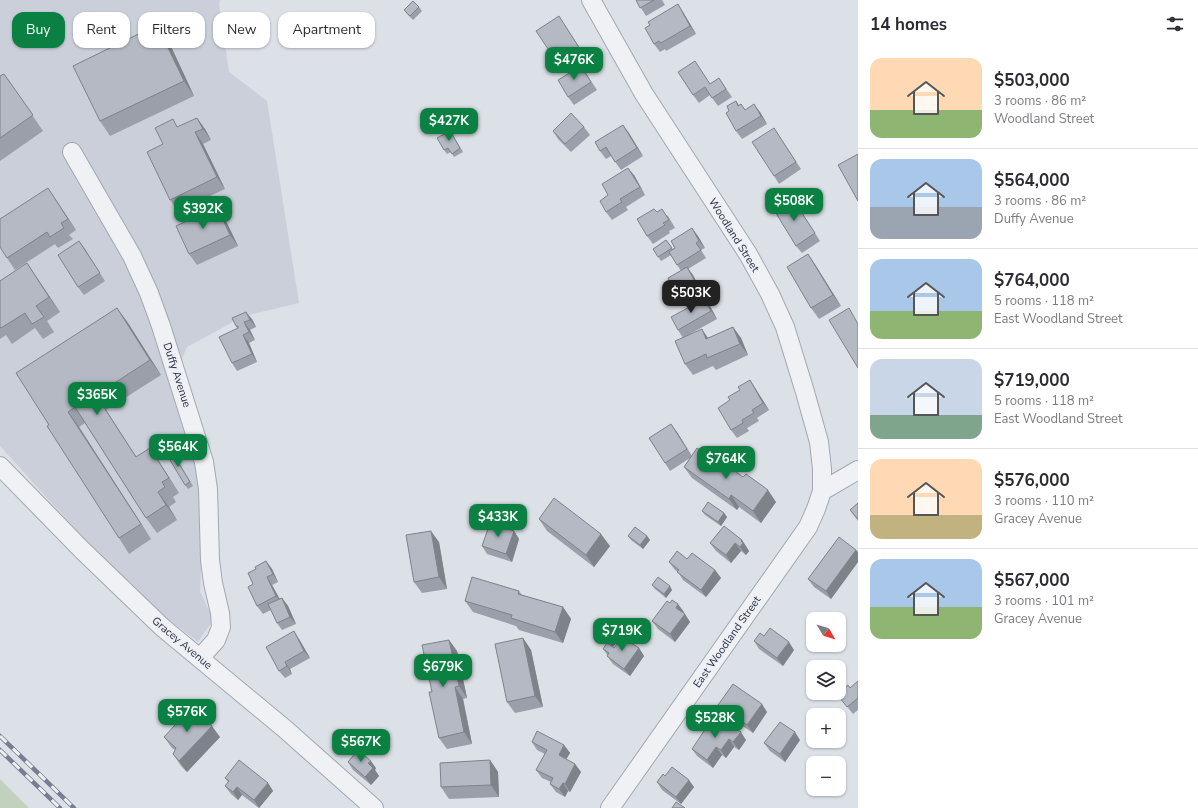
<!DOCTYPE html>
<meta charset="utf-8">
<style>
body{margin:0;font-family:"Nunito Sans",sans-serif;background:#f7f7f7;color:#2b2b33;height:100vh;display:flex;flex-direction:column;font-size:15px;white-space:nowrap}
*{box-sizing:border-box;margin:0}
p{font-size:13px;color:#7c7c81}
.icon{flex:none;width:22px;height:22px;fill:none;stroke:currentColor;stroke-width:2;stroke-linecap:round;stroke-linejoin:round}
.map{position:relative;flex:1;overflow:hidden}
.side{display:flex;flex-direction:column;background:#fff;width:340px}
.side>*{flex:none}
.banner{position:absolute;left:12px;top:12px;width:380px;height:36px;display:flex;gap:8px}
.needle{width:26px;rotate:128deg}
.buttons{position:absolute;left:806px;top:612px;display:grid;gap:8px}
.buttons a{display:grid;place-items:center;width:40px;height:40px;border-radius:8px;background:#fff;box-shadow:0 1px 3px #0004;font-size:20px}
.price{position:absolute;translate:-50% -34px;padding:0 9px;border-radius:8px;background:#0b8043;color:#fff;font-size:13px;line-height:26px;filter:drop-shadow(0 1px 2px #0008)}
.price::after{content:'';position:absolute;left:50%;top:24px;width:12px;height:9px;margin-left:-6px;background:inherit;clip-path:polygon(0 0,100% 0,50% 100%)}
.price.current{background:#222;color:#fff}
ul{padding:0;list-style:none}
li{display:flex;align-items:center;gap:12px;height:100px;padding:0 12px}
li+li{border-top:1px solid #e1e1e2}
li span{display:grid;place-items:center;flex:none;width:112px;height:80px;border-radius:12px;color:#555}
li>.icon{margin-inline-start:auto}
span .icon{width:48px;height:48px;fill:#fffc;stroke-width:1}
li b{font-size:17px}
h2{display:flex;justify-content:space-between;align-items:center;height:48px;padding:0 12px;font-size:17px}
.chip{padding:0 14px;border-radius:12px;background:#fff;box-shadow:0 1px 3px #0004;font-size:14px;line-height:36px}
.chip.current{background:#0b8043;color:#fff}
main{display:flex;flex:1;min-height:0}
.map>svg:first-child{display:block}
</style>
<main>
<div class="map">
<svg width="858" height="808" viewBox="0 0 858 808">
<rect width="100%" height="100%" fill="#dce0e7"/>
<!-- built -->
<path fill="#cacfd9" d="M 0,0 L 220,0 L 219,4 L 229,72 L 267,101 L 299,303 L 244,316 L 187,347 L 170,386 L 200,471 L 202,554 L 200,591 L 213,620 L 198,642 L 127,587 L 0,446 Z"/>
<!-- green -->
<path fill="#c1d1bd" d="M 0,779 L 29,808 L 0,808 Z"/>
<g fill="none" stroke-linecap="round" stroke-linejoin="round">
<!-- minor casing -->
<g stroke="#a2a7b1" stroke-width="20">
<path id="minor" d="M 591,0 L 644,94 L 748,254 L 770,294 L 785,327 L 805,392 L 819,442 L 822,469 L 822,491 L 816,509 L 808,527 L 610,808
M 72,152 L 132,256 L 149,293 L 161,326 L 204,462 L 208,489 L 210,560 L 213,583 L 220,613 L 221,627 L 216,640 L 200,658
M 0,466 L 82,550 L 162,627 L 285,729 L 374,808
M 822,491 L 858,470"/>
</g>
<!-- minor -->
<use href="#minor" stroke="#eff1f5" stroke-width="18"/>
<!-- rail casing -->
<g stroke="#767f91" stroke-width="4.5">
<path id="rail" d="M 0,736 L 74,808
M 0,750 L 60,808"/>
</g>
<!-- rail -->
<use href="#rail" stroke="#eceff5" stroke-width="3" stroke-dasharray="9" stroke-linecap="butt"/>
</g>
<!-- wall -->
<path fill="#9b9fa9" d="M 636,0 L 662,0 L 665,5 L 646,16 Z
M 419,7 L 422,11 L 413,20 L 407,14 L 404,10 Z
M 683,12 L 696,34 L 666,51 L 665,49 L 660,52 L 654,44 L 650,25 Z
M 564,24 L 586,57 L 563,71 L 558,64 Z
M 168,40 L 194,96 L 110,136 L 100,121 Z
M 581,66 L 597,90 L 574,105 L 568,97 Z
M 4,74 L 43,131 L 0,161 L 0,76 Z
M 719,78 L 732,97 L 718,106 L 710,95 L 699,103 L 693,95 Z
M 736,101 L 739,105 L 741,104 L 745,110 L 760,112 L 767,124 L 742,139 L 736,131 L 729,111 Z
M 197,118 L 205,129 L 211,140 L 203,144 L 225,189 L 178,211 L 170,200 L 163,144 L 179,127 Z
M 623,125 L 643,156 L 621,170 L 611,156 L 606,159 L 600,151 Z
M 584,127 L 590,135 L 571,152 L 558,139 L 553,131 Z
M 774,128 L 801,169 L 779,184 L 774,176 Z
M 453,135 L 463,152 L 454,157 L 451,152 L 447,154 L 444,150 Z
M 634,175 L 645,195 L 626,207 L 628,210 L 612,220 L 606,212 L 608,195 Z
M 56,200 L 76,230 L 69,235 L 73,239 L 58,248 L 55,244 L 15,270 L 7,258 Z
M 798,206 L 820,241 L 802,253 L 796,246 Z
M 217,207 L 225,219 L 238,246 L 197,265 L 189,254 Z
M 657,212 L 668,216 L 675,228 L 669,231 L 670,233 L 653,244 L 647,236 Z
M 692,228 L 705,248 L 701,250 L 706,258 L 688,269 L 693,275 L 702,293 L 683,304 L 678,296 L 681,271 L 671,255 L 661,261 L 653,249 L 666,240 L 673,249 L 675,248 Z
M 79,241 L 105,281 L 84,295 L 78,287 Z
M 808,254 L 816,266 L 841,306 L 819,319 L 811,308 Z
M 27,263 L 60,312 L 47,321 L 54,332 L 43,339 L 35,328 L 12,344 L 6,335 L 0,339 L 0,281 Z
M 704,299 L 710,306 L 717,319 L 690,334 L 708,338 L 733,327 L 741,338 L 748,355 L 716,370 L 713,366 L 693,375 L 685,364 L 683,338 L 678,330 Z
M 117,308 L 128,323 L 161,375 L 106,410 L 136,457 L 150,448 L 179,493 L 173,497 L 176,502 L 169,507 L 177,520 L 157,533 L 146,518 L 85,423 L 79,427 L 151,539 L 129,554 L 119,538 L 49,425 Z
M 232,318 L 252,319 L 256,327 L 250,330 L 255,340 L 249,343 L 257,362 L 237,371 L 232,363 L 237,328 Z
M 750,380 L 769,410 L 757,418 L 759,421 L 747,428 L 749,431 L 737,438 L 731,430 L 730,400 Z
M 677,432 L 692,456 L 721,466 L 776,502 L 761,523 L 739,507 L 737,510 L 692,478 L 684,467 L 690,458 L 670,471 L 665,463 Z
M 175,456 L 193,486 L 188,489 L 185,485 Z
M 858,503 L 858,521 L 850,510 Z
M 702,511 L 724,513 L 727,517 L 721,526 L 705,515 Z
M 539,519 L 610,546 L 594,567 L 547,531 Z
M 514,531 L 519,539 L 512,562 L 487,554 L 482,546 Z
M 628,536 L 647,536 L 650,540 L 643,549 L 631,540 Z
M 742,540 L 749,551 L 746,555 L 741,551 L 731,563 L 716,551 L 710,543 Z
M 439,542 L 447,589 L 422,593 L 414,582 Z
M 856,550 L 858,552 L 858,562 L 831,599 L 814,587 L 808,579 Z
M 687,559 L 715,570 L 721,578 L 706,597 L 683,580 L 678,572 L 675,570 L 669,562 Z
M 266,561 L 272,569 L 278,582 L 272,585 L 280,599 L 282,598 L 288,606 L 296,624 L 282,630 L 277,623 L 271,610 L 263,614 L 257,606 L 253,584 L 256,569 Z
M 652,585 L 672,590 L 666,598 L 655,589 Z
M 519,591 L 522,595 L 563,607 L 571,619 L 563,643 L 519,630 L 516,626 L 473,612 L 465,601 Z
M 684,612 L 683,613 L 690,622 L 675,642 L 658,629 L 652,621 Z
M 598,634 L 623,634 L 613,647 L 600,638 Z
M 764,636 L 794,650 L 783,666 L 759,649 L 754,641 Z
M 523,638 L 531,650 L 543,707 L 515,713 L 507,702 Z
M 299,639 L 310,658 L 290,669 L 292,674 L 285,678 L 279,671 Z
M 449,640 L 457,651 L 467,698 L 463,699 L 472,744 L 447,749 L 439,738 L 432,692 Z
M 614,648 L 639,648 L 644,656 L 630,676 L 613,664 L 607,656 L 608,656 L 603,649 Z
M 858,681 L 858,710 L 853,714 L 837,694 L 850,688 Z
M 718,705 L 767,712 L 753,733 L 723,713 Z
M 716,730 L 746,740 L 739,750 L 734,747 L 726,758 L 722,755 L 713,768 L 697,756 L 692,749 Z
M 164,737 L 220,737 L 187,772 L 181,766 L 173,754 L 175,750 L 172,748 Z
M 800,740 L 785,762 L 770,751 L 764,743 Z
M 532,742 L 564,745 L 570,753 L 566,759 L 575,764 L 581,772 L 570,792 L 568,791 L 565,797 L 556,792 L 550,784 L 551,782 L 542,778 L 536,770 L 545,754 L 537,750 Z
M 490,760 L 498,772 L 499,797 L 449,799 L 441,787 Z
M 348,762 L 376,768 L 375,770 L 379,776 L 371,785 L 353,770 Z
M 665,776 L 694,787 L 681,804 L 662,790 L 657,782 Z
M 225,778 L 268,783 L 273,791 L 259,808 L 242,795 L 238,800 L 231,794 L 225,786 L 228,782 Z"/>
<!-- shaded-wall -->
<path fill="#7e8289" d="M 678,4 L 683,12 L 696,34 L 690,26 Z
M 157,25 L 168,40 L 194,96 L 184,81 Z
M 754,104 L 760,112 L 767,124 L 761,116 Z
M 197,118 L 205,129 L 211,140 L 203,129 Z
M 623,125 L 629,133 L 643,156 L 637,148 Z
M 195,132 L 203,144 L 225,189 L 217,177 Z
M 628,168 L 634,175 L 645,195 L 640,187 Z
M 48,188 L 76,230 L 68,219 Z
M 217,207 L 225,219 L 238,246 L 230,235 Z
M 692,228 L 698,236 L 705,248 L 699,241 Z
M 79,241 L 85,249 L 105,281 L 100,273 Z
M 808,254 L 816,266 L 841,306 L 833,295 Z
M 27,263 L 37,278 L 60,312 L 49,297 Z
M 687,267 L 693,275 L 702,293 L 697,285 Z
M 704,299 L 710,306 L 717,319 L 711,311 Z
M 117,308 L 128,323 L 161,375 L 150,360 Z
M 246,312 L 252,319 L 256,327 L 250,320 Z
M 244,322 L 250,330 L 255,340 L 249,332 Z
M 733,327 L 741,338 L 748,355 L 740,344 Z
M 702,329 L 710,341 L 706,339 Z
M 243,335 L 249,343 L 257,362 L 252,354 Z
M 750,380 L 755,388 L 769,410 L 763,403 Z
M 96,395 L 106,410 L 146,472 L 136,457 Z
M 68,412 L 79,427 L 151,539 L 141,524 Z
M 671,424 L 677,432 L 692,457 L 687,449 Z
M 150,448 L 160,463 L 179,493 L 169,478 Z
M 768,490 L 776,502 L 761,523 L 753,511 Z
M 158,492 L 169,507 L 177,520 L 166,505 Z
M 731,495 L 739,507 L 737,510 L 729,499 Z
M 724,513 L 727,517 L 721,526 L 718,522 Z
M 431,531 L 439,542 L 447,589 L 439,577 Z
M 514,531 L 519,539 L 512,562 L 506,554 Z
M 601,534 L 610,546 L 594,567 L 586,555 Z
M 647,536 L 650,540 L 643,549 L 640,545 Z
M 742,540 L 749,551 L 746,555 L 740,547 L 741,541 Z
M 735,543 L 741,551 L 731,563 L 726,555 Z
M 856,550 L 858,552 L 858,562 L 831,599 L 826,591 Z
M 266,561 L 272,569 L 278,582 L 273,574 Z
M 715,570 L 721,578 L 706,597 L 701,590 Z
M 267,577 L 272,585 L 282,604 L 276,596 Z
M 670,586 L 672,590 L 666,598 L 664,594 Z
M 282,598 L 288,606 L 296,624 L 290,617 Z
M 678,604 L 684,612 L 682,615 L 676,608 Z
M 563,607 L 571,619 L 563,643 L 555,632 Z
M 685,614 L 690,622 L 675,642 L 670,634 Z
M 620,630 L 623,634 L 613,647 L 610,643 Z
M 294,631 L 299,639 L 310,658 L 304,651 Z
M 523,638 L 531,650 L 543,707 L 535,696 Z
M 449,640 L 457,651 L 467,698 L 459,686 Z
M 789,642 L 794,650 L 783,666 L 777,658 Z
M 639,648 L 644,656 L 630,676 L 624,669 Z
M 285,662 L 290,669 L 292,674 L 287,666 Z
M 455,687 L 463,699 L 472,744 L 464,732 Z
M 762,704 L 767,712 L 753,733 L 747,725 Z
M 212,726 L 220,737 L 187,772 L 179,761 Z
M 741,732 L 746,740 L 739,750 L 733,742 Z
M 795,732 L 800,740 L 785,762 L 780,754 Z
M 729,739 L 734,747 L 726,758 L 721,750 Z
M 564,745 L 570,753 L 564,763 L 559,755 Z
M 716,747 L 722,755 L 713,768 L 707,760 Z
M 490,760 L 498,772 L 499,797 L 491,785 Z
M 371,761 L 376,768 L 375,770 L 379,776 L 371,785 L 365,777 L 368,763 Z
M 575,764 L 581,772 L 570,792 L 565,784 Z
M 689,780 L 694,787 L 681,804 L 676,797 Z
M 268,783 L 273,791 L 259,808 L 254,800 Z
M 563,783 L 568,791 L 565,797 L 559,789 Z
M 237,787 L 242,795 L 238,800 L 233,792 Z"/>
<!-- building -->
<path fill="#b4b9c4" stroke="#7e8289" d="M 636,0 L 654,0 L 640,8 Z
M 413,1 L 419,7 L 410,16 L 404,10 Z
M 678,4 L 690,26 L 661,43 L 659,41 L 654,44 L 645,28 L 650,25 L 648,22 Z
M 559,16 L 580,49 L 558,64 L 536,31 Z
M 157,25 L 184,81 L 100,121 L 73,66 Z
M 695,61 L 710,84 L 719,78 L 726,89 L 712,98 L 705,87 L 693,95 L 678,72 Z
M 581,66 L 591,82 L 568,97 L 558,80 Z
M 4,74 L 33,115 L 0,138 L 0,76 Z
M 736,101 L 738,106 L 741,104 L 745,110 L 754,104 L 761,116 L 736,131 L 726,113 L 729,111 L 727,106 Z
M 571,113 L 584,127 L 565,144 L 553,131 Z
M 197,118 L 203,129 L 195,132 L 217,177 L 170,200 L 147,152 L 163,144 L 155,128 L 173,119 L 177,127 Z
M 623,125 L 637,148 L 615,162 L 606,147 L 600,151 L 595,142 Z
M 774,128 L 796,162 L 774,176 L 752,142 Z
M 450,131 L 460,148 L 452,154 L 448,148 L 444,150 L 437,138 Z
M 858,154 L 858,201 L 838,165 Z
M 628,168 L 640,187 L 620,199 L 622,202 L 606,212 L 600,201 L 608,195 L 602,184 Z
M 48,188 L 68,219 L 61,223 L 64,228 L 50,237 L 47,232 L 7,258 L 0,247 L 0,219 Z
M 792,198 L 815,233 L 796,246 L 774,210 Z
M 217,207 L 230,235 L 189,254 L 176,226 Z
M 654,209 L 657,212 L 662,209 L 669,220 L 663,223 L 665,225 L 647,236 L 637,219 Z
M 692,228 L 699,241 L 696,243 L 701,250 L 677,265 L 669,252 L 675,248 L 671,241 Z
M 666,240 L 672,248 L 658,257 L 653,249 Z
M 79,241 L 100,273 L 78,287 L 58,255 Z
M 808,254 L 833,295 L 811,308 L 787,267 Z
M 27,263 L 49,297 L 36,306 L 44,317 L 32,324 L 25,313 L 1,328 L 0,327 L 0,281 Z
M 687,267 L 697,285 L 678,296 L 668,278 Z
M 704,299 L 711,311 L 678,330 L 671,317 Z
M 117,308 L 150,360 L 96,395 L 136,457 L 150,448 L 169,478 L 162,482 L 165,487 L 158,492 L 166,505 L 146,518 L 75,407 L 68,412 L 141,524 L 119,538 L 47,426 L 49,425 L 16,373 Z
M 849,308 L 858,324 L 858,368 L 829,320 Z
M 246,312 L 250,320 L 244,322 L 249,332 L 243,335 L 252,354 L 232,363 L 219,337 L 238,328 L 238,326 L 236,326 L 232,318 Z
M 733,327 L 740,344 L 707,358 L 706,354 L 685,364 L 675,341 L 702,329 L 706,339 Z
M 750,380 L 763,403 L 752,410 L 754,413 L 742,420 L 743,423 L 731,430 L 718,408 L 730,400 L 728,397 L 740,390 L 738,387 Z
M 671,424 L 687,449 L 665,463 L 649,438 Z
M 697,448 L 721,466 L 724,463 L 743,477 L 746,474 L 768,490 L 753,511 L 731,495 L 729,499 L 684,467 Z
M 172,452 L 190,482 L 185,485 L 167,455 Z
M 554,498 L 601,534 L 586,555 L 539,519 Z
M 708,502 L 724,513 L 718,522 L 702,511 Z
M 858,503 L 858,519 L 850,510 Z
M 490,523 L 514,531 L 506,554 L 482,546 Z
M 724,526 L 742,540 L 741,541 L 743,543 L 740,547 L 735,543 L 726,555 L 710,543 Z
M 635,527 L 647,536 L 640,545 L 628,536 Z
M 431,531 L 439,577 L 414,582 L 406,535 Z
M 839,537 L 856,550 L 826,591 L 808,579 Z
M 677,551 L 687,559 L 692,553 L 715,570 L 701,590 L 677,572 L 679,570 L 669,562 Z
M 266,561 L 273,574 L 267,577 L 276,596 L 257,606 L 248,587 L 253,584 L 248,573 L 256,569 L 255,567 Z
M 472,577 L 519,591 L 518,594 L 563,607 L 555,632 L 511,618 L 512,615 L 465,601 Z
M 658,577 L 670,586 L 664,594 L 652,585 Z
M 282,598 L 290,617 L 277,623 L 268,604 Z
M 672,600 L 678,604 L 676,608 L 685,614 L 670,634 L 652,621 L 667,601 L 670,603 Z
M 608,621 L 620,630 L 610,643 L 598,634 Z
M 770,628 L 789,642 L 777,658 L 754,641 L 760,633 L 764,636 Z
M 294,631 L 304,651 L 285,662 L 287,666 L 279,671 L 266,647 Z
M 622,637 L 639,648 L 624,669 L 607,656 L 609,653 L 603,649 L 607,643 L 614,648 Z
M 523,638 L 535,696 L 507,702 L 495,644 Z
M 449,640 L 459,686 L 455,687 L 464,732 L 439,738 L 429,692 L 432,692 L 422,645 Z
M 858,681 L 858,698 L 847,707 L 837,694 L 848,685 L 850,688 Z
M 733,684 L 762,704 L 747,725 L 718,705 Z
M 194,709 L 212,726 L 179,761 L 173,754 L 176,748 L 164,737 L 187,712 Z
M 723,720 L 741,732 L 733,742 L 729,739 L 721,750 L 716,747 L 707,760 L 692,749 L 708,725 L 716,730 Z
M 780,722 L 795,732 L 780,754 L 764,743 Z
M 537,731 L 564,745 L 559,755 L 575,764 L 565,784 L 563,783 L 559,789 L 550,784 L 553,778 L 536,770 L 547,750 L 532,742 Z
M 358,750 L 371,761 L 368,763 L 373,768 L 365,777 L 348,762 Z
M 239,760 L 268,783 L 254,800 L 237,787 L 233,792 L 225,786 L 229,781 L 225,778 Z
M 490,760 L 491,785 L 441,787 L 440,763 Z
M 672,767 L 689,780 L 676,797 L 657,782 L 663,774 L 665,776 Z
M 676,802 L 685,808 L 672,808 Z"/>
<g text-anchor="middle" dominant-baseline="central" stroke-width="3" stroke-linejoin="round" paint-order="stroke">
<!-- street labels -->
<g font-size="11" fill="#262d3d" stroke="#eceff5">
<text transform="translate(734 235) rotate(58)">Woodland Street</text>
<text transform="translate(177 375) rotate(72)">Duffy Avenue</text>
<text transform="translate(727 642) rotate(-55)">East Woodland Street</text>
<text transform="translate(182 643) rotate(40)">Gracey Avenue</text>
</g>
</g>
</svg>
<div class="buttons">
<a><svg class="needle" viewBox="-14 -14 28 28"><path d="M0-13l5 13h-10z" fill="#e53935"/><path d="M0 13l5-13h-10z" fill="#7c7c81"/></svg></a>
<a><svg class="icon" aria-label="layers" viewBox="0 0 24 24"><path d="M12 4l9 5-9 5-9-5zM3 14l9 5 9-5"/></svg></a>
<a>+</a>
<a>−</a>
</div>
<b class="price" style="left:574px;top:81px">$476K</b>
<b class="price" style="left:449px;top:142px">$427K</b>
<b class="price" style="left:794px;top:222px">$508K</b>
<b class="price" style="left:203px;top:230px">$392K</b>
<b class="price current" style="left:691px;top:314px">$503K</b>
<b class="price" style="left:97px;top:416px">$365K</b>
<b class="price" style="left:178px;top:468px">$564K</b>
<b class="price" style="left:726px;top:480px">$764K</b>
<b class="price" style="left:498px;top:538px">$433K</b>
<b class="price" style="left:622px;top:652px">$719K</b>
<b class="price" style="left:443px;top:688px">$679K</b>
<b class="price" style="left:187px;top:733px">$576K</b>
<b class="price" style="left:715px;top:739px">$528K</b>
<b class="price" style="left:361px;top:763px">$567K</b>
<div class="banner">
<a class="chip current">Buy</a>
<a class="chip">Rent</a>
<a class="chip">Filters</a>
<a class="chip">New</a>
<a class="chip">Apartment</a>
</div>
</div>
<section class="side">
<h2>14 homes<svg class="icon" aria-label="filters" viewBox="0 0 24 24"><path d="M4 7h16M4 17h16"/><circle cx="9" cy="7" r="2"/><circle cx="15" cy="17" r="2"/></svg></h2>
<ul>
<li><span style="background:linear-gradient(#ffd9b3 65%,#8fb573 0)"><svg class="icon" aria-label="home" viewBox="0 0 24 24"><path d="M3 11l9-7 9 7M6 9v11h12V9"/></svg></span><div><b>$503,000</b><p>3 rooms · 86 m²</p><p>Woodland Street</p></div></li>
<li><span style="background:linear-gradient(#a9c7e8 60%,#9aa5b1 0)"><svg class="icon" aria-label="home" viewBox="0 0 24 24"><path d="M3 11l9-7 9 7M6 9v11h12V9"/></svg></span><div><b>$564,000</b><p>3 rooms · 86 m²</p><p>Duffy Avenue</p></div></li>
<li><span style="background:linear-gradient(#a9c7e8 65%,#8fb573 0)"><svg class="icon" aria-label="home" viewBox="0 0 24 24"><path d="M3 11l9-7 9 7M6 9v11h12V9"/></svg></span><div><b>$764,000</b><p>5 rooms · 118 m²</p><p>East Woodland Street</p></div></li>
<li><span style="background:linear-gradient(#c9d6e8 70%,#7fa58c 0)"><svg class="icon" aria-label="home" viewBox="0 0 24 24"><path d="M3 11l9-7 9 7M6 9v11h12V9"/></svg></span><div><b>$719,000</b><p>5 rooms · 118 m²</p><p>East Woodland Street</p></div></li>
<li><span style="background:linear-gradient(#ffd9b3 70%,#c2b280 0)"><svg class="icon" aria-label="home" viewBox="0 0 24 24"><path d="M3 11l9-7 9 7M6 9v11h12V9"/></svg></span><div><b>$576,000</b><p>3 rooms · 110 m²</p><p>Gracey Avenue</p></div></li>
<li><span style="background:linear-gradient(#a9c7e8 60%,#8fb573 0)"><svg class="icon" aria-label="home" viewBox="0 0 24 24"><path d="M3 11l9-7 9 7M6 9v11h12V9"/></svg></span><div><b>$567,000</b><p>3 rooms · 101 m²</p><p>Gracey Avenue</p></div></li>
</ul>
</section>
</main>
